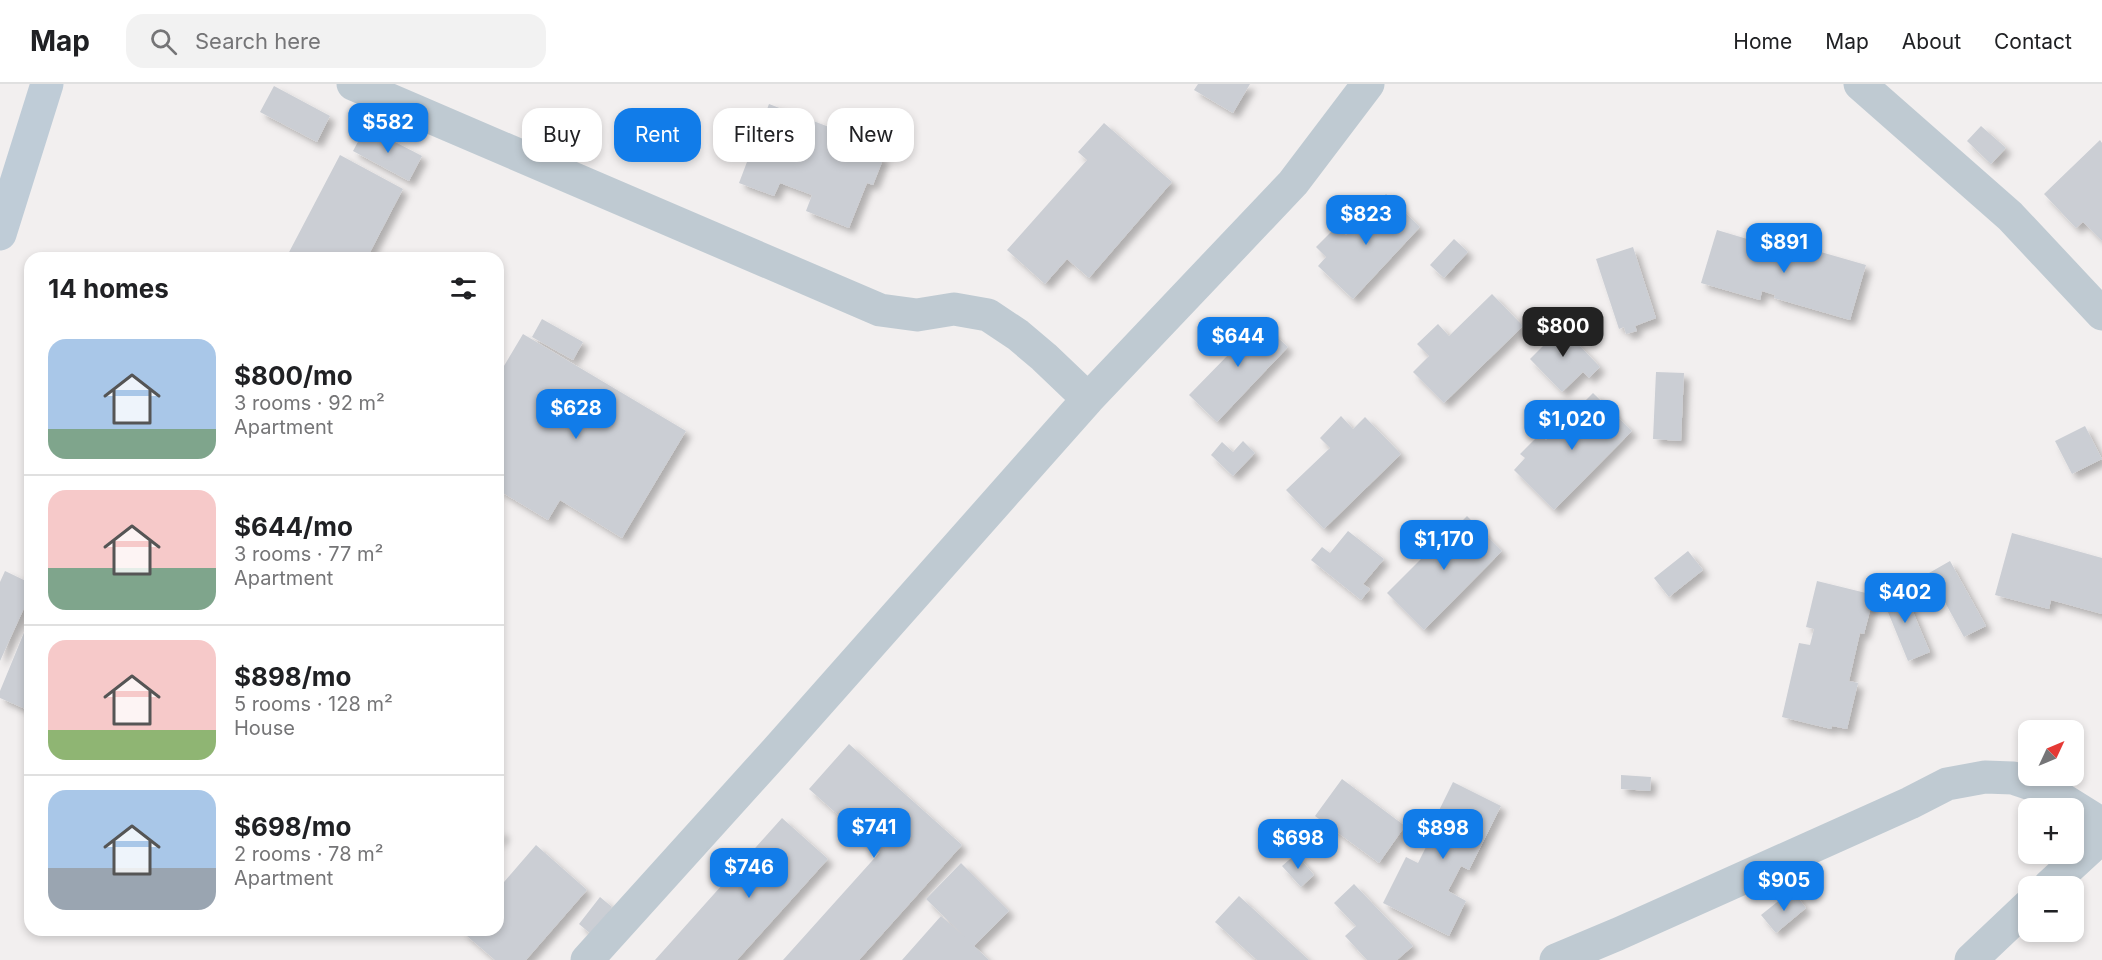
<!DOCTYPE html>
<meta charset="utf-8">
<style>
body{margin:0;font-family:Inter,sans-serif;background:#f2f2f2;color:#202124;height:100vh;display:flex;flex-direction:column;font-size:22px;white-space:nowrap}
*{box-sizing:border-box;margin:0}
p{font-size:20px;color:#757577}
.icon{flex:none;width:33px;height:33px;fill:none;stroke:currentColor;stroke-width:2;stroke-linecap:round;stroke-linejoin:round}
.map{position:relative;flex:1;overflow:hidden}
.sheet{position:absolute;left:24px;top:168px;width:480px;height:684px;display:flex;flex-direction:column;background:#fff;border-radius:18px;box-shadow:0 3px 9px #0003}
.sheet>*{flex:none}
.hud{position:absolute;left:522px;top:24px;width:570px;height:54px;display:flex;gap:12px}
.needle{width:39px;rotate:46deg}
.buttons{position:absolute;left:2018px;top:636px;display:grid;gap:12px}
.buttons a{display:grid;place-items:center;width:66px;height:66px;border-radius:12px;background:#fff;box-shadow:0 3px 9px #0003;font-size:30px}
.price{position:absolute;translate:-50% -51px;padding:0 14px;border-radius:12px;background:#117ce9;color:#fff;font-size:20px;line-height:39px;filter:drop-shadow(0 2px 3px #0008)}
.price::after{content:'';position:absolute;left:50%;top:36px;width:18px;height:14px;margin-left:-9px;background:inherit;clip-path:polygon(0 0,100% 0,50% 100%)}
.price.on{background:#222;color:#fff}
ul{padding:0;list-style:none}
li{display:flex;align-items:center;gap:18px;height:150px;padding:0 24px}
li+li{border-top:2px solid #e0e0e0}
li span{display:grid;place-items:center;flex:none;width:168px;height:120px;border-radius:18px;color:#555}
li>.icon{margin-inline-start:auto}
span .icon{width:72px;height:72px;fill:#fffc;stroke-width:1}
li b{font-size:26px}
h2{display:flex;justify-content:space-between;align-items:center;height:72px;padding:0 24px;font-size:26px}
.chip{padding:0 21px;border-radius:18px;background:#fff;box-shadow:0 3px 9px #0003;font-size:21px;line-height:54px}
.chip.on{background:#117ce9;color:#fff}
header{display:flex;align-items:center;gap:36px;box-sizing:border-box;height:84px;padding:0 30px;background:#fff;border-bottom:2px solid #e0e0e0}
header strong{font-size:28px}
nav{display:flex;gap:33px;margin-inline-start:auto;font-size:21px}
.search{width:420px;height:54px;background:#f2f2f2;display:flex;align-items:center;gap:15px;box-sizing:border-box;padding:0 21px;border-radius:18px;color:#757577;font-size:22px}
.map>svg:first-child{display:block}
</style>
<header>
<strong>Map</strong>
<div class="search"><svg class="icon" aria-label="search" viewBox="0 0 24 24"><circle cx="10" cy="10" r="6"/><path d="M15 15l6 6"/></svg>Search here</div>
<nav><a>Home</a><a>Map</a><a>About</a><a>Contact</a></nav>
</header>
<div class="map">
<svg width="2102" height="876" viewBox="0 0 2102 876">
<defs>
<filter id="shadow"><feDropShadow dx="5.5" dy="5.5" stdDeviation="3" flood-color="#0004"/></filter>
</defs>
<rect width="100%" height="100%" fill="#f2efef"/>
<!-- building -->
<path fill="#cbced4" filter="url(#shadow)" d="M 1198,0 L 1250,0 L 1233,29 L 1194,6 Z
M 274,2 L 330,32 L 317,58 L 260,28 Z
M 769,20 L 868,58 L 865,66 L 884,73 L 873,101 L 867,99 L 849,144 L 806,127 L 812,111 L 780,99 L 774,112 L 739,99 Z
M 1104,39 L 1172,98 L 1089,194 L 1067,175 L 1045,200 L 1007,166 L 1087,76 L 1078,68 Z
M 1981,42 L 2006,64 L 1991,80 L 1967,57 Z
M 366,43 L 422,72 L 409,97 L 353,67 Z
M 2100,56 L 2102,59 L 2102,157 L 2083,138 L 2076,144 L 2044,110 Z
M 340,71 L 403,105 L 367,174 L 286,174 Z
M 1386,110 L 1420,143 L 1353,215 L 1318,182 L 1326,173 L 1316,163 L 1337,142 L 1346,151 Z
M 1717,146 L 1784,166 L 1786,158 L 1866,181 L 1850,236 L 1774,214 L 1775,211 L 1762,207 L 1760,216 L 1701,199 Z
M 1454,155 L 1468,168 L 1444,194 L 1430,181 Z
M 1633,163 L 1656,234 L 1635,242 L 1637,247 L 1626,250 L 1624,243 L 1619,245 L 1596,175 Z
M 1492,210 L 1523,242 L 1444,319 L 1413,288 L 1429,272 L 1417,260 L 1438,240 L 1449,252 Z
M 542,235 L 583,258 L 573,276 L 532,253 Z
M 1554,235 L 1600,283 L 1589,294 L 1583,288 L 1562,308 L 1530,275 L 1551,254 L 1543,245 Z
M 1242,236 L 1252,246 L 1259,237 L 1288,263 L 1217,338 L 1189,311 L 1231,268 L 1221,258 Z
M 523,250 L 686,347 L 622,454 L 560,416 L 548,436 L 498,406 L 498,292 Z
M 1656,288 L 1684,289 L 1681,357 L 1653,355 Z
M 1593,309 L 1632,347 L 1554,426 L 1514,386 L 1525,374 L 1520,370 L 1540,350 L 1546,356 Z
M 1341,332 L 1353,345 L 1365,333 L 1401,370 L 1324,445 L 1286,406 L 1330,364 L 1320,354 Z
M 2085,342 L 2102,375 L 2072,390 L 2055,357 Z
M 1243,357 L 1255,369 L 1233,392 L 1211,371 L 1222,358 L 1233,368 Z
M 1467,432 L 1502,467 L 1424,546 L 1387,509 L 1435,461 L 1431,457 L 1449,438 L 1455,444 Z
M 1348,447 L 1384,475 L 1363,500 L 1370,505 L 1361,516 L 1311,476 L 1322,463 L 1330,469 Z
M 2012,449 L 2102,474 L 2102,530 L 2051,516 L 2049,525 L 1995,511 Z
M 1688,467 L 1703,486 L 1669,513 L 1654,494 Z
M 1950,477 L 1986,542 L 1964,553 L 1929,489 Z
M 5,487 L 30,499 L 30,511 L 0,577 L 0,498 Z
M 1817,497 L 1874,511 L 1864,550 L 1860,549 L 1849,597 L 1858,599 L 1847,645 L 1832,642 L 1831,645 L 1782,633 L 1799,559 L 1810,561 L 1814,545 L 1806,543 Z
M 1902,502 L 1930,568 L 1908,577 L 1881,511 Z
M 30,534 L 30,627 L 0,614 L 0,607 Z
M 849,660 L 962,761 L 859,876 L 783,876 L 880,768 L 809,705 Z
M 1621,691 L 1651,693 L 1650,707 L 1621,705 Z
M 1342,695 L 1405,742 L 1379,779 L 1315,732 Z
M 1453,698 L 1501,722 L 1469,786 L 1461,782 L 1448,807 L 1466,817 L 1449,852 L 1383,819 L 1406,773 L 1418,779 L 1427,761 L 1423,759 Z
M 782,734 L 828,775 L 737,876 L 655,876 Z
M 498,745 L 504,749 L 498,760 Z
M 536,761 L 587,806 L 526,876 L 495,876 L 460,846 L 498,846 L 498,805 Z
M 1296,770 L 1314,791 L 1301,803 L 1282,782 Z
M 961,779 L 1009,827 L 974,862 L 989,876 L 902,876 L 941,832 L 965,853 L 926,815 Z
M 1354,800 L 1413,862 L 1397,876 L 1367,876 L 1345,852 L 1356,842 L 1334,819 Z
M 1792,806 L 1806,824 L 1776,849 L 1761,831 Z
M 1239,812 L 1309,876 L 1257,876 L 1215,838 Z
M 600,813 L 612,823 L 591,850 L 579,840 Z"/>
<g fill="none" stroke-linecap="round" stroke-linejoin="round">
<!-- street -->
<path stroke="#bfcad2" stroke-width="33" d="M 353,0 L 880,226 L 917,231 L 954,225 L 988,231 L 1018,251 L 1044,273 L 1088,315
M 1860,0 L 2010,132 L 2102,230
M 2049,802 L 2102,753
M 587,876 L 776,667 L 1088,315 L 1293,99 L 1368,0
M 1556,876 L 1618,850 L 1910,719 L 1947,700 L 1985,693 L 2013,694 L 2046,705 L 2102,740
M 1971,876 L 2028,822"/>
<!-- secondary -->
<path stroke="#bfccd7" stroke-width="33" d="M 0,150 L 47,0"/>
</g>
</svg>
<div class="buttons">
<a><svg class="needle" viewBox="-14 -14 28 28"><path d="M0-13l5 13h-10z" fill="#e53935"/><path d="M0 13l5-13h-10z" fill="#757577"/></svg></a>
<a>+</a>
<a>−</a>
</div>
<b class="price" style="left:388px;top:70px">$582</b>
<b class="price" style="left:1366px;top:162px">$823</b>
<b class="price" style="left:1784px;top:190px">$891</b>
<b class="price on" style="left:1563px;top:274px">$800</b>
<b class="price" style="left:1238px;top:284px">$644</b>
<b class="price" style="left:576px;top:356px">$628</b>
<b class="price" style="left:1572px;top:367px">$1,020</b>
<b class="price" style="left:1444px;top:487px">$1,170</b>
<b class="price" style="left:1905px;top:540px">$402</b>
<b class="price" style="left:874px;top:775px">$741</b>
<b class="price" style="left:1443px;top:776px">$898</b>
<b class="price" style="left:1298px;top:786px">$698</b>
<b class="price" style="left:749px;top:815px">$746</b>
<b class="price" style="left:1784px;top:828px">$905</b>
<div class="hud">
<a class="chip">Buy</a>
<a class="chip on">Rent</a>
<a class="chip">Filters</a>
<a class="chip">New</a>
</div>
<section class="sheet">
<h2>14 homes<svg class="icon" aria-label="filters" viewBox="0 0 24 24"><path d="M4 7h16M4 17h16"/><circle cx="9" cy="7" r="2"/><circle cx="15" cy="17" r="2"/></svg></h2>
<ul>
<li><span style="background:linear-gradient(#a9c7e8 75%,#7fa58c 0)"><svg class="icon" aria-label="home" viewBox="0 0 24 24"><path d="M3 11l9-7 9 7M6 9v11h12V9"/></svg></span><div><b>$800/mo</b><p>3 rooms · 92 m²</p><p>Apartment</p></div></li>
<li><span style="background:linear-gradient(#f6c9c9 65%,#7fa58c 0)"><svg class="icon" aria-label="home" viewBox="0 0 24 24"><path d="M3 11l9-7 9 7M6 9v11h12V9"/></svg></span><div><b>$644/mo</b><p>3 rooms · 77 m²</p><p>Apartment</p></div></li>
<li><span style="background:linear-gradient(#f6c9c9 75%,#8fb573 0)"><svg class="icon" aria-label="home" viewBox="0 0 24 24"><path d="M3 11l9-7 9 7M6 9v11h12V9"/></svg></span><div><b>$898/mo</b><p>5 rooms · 128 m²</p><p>House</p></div></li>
<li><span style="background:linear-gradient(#a9c7e8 65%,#9aa5b1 0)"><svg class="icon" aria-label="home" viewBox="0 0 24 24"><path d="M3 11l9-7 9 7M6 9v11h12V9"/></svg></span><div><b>$698/mo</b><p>2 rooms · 78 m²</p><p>Apartment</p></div></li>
</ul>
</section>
</div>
